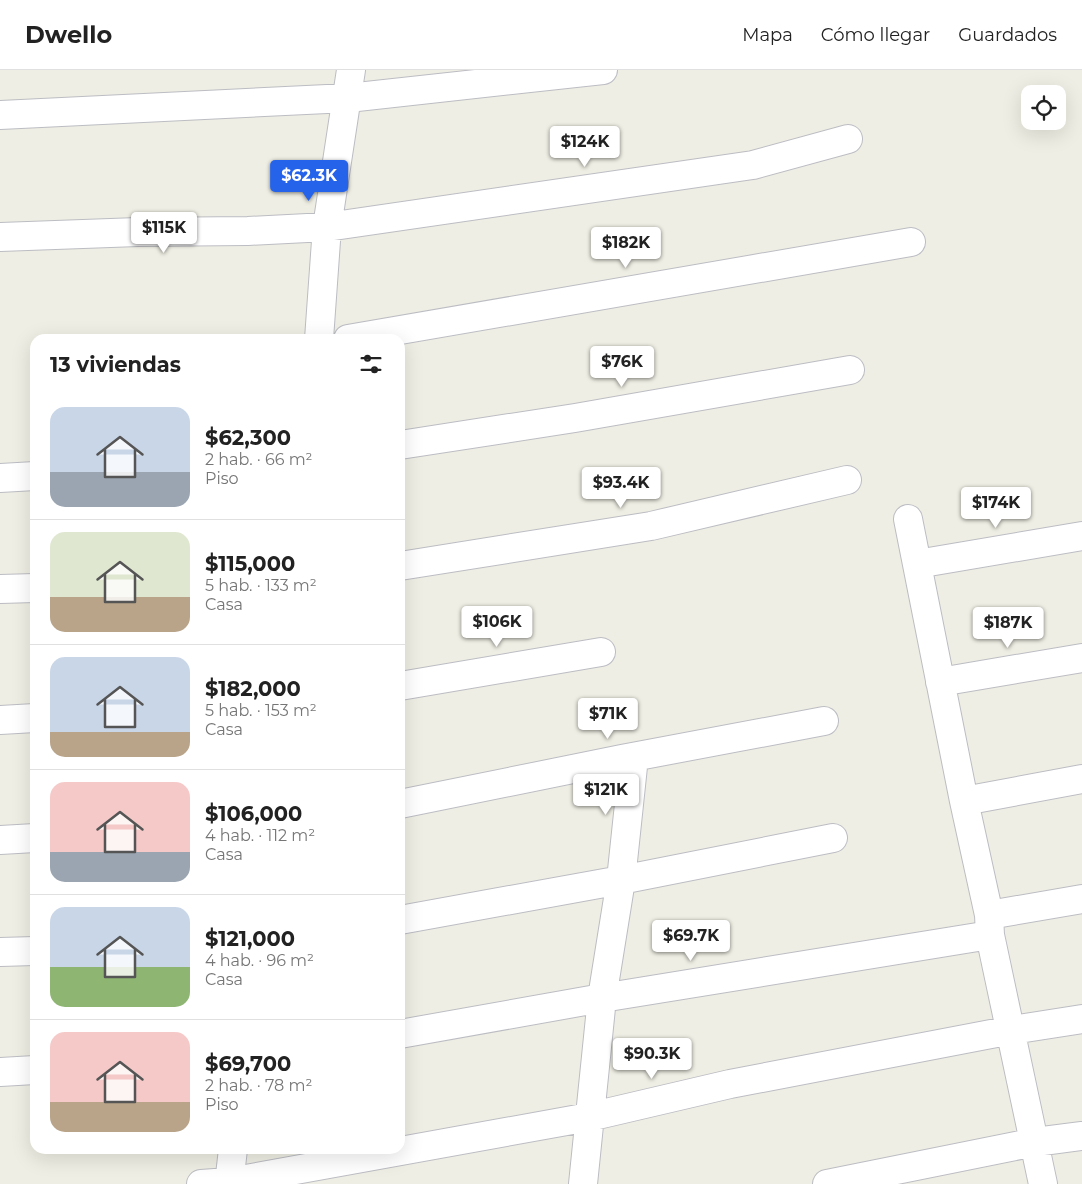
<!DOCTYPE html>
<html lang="es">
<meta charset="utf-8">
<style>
body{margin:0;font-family:Montserrat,sans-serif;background:#f2f2f2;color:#222;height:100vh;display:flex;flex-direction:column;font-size:19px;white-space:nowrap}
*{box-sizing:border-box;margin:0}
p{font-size:16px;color:#767676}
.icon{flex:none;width:28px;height:28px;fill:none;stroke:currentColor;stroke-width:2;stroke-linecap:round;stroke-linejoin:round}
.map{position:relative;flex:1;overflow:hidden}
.sheet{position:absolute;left:30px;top:264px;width:375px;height:820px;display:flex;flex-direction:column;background:#fff;border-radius:15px;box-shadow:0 5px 20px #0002}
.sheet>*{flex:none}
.fabs{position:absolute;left:1021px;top:15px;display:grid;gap:10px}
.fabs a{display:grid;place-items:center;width:45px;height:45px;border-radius:10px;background:#fff;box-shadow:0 5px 20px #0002;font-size:25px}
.price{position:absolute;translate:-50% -42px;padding:0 11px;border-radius:5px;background:#fff;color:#222;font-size:16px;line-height:32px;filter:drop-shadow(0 1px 2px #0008)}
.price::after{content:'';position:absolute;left:50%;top:30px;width:15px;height:11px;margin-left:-8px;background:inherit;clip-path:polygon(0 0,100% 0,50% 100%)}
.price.selected{background:#2563eb;color:#fff}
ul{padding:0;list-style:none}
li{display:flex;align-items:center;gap:15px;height:125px;padding:0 20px}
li+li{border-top:1px solid #e0e0e0}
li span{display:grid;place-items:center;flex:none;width:140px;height:100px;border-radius:15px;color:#555}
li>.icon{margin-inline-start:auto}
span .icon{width:60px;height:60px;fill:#fffc;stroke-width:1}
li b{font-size:21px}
h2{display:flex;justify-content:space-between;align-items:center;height:60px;padding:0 20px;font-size:21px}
header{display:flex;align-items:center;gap:30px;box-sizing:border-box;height:70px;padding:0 25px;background:#fff;border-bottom:1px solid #e0e0e0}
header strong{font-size:24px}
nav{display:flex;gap:28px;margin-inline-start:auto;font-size:18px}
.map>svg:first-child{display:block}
</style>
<header>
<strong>Dwello</strong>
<nav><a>Mapa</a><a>Cómo llegar</a><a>Guardados</a></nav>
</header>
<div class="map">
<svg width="1082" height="1114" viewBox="0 0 1082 1114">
<rect width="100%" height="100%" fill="#efeee4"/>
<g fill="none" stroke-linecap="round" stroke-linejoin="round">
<!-- minor casing -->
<g stroke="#bcbdc3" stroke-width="30">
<path id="minor" d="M 0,45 L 348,28 L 603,0
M 0,167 L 138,162 L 248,161 L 327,157 L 753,95 L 848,69
M 319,269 L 327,157 L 351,0
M 348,269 L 911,172
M 400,375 L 575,348 L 850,300
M 0,408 L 35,406
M 908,449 L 964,731 L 989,845 L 990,865 L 1043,1114
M 917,494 L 1082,466
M 400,496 L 651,456 L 847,410
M 0,519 L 35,518
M 940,612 L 1082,588
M 400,616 L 601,582
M 0,650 L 35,648
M 964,731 L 1082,709
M 400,734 L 622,689 L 824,651
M 0,770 L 35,768
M 989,845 L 1082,829
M 400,850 L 621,810 L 833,768
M 0,882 L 35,881
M 400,964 L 602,928 L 990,865
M 0,1002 L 35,1000
M 201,1114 L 229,1112 L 589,1047 L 730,1014 L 1012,960 L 1082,949
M 229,1114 L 233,1079
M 583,1114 L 602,928 L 621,810 L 634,687
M 827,1114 L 1035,1072 L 1082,1066"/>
</g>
<!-- minor -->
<use href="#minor" stroke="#fff" stroke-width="28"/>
</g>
</svg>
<div class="fabs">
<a><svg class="icon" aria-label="locate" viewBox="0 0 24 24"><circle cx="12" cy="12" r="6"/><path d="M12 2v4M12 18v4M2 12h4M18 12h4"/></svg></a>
</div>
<b class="price" style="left:585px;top:98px">$124K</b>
<b class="price selected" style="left:309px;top:132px">$62.3K</b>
<b class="price" style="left:164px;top:184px">$115K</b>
<b class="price" style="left:626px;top:199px">$182K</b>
<b class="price" style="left:622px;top:318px">$76K</b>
<b class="price" style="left:621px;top:439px">$93.4K</b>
<b class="price" style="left:996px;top:459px">$174K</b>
<b class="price" style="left:497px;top:578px">$106K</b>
<b class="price" style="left:1008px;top:579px">$187K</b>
<b class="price" style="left:608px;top:670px">$71K</b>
<b class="price" style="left:606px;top:746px">$121K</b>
<b class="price" style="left:691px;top:892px">$69.7K</b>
<b class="price" style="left:652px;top:1010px">$90.3K</b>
<section class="sheet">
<h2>13 viviendas<svg class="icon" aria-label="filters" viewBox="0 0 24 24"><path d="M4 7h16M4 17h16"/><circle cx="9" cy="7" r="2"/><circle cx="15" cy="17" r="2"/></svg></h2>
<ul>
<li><span style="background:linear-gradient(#c9d6e8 65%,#9aa5b1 0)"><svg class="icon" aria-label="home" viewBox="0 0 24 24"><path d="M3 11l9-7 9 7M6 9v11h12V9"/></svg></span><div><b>$62,300</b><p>2 hab. · 66 m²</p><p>Piso</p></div></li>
<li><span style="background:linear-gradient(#dfe7d0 65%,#b9a48a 0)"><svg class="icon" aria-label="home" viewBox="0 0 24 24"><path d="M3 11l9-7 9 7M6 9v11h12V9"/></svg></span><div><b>$115,000</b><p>5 hab. · 133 m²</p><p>Casa</p></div></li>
<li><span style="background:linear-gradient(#c9d6e8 75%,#b9a48a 0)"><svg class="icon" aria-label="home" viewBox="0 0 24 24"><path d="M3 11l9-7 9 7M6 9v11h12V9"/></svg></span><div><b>$182,000</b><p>5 hab. · 153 m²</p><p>Casa</p></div></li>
<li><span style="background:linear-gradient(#f6c9c9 70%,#9aa5b1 0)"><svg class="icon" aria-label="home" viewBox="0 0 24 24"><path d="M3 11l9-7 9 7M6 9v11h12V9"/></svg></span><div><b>$106,000</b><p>4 hab. · 112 m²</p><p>Casa</p></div></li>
<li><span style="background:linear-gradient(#c9d6e8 60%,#8fb573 0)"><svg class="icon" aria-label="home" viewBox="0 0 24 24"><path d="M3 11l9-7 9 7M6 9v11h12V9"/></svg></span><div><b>$121,000</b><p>4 hab. · 96 m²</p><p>Casa</p></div></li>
<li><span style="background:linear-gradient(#f6c9c9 70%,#b9a48a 0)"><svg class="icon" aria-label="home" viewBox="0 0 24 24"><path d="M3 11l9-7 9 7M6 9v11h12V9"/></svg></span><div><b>$69,700</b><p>2 hab. · 78 m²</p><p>Piso</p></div></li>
</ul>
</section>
</div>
